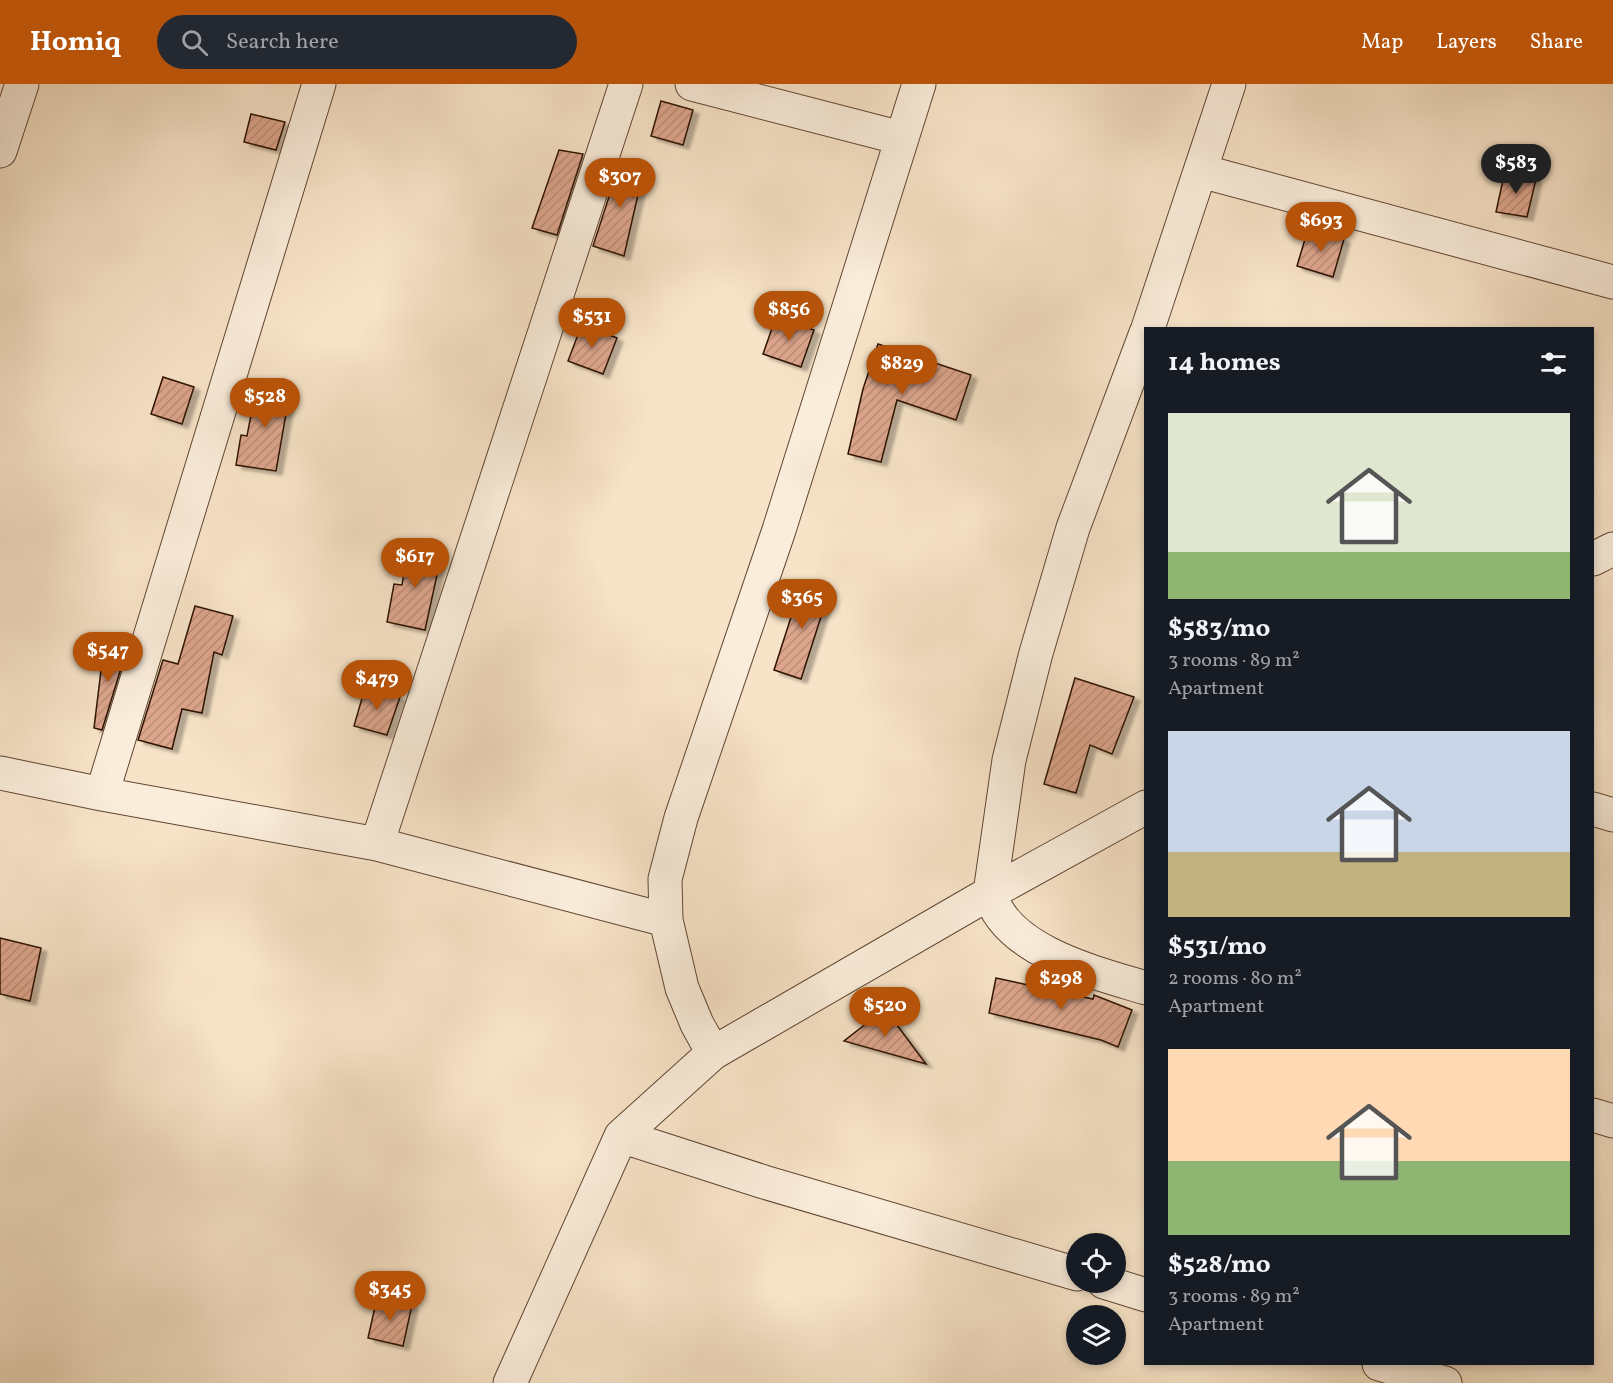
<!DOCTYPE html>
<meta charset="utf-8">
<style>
body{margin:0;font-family:Vollkorn,serif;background:#242831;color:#f1f3f6;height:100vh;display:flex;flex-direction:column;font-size:22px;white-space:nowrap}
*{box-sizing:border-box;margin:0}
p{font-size:20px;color:#9ea1a6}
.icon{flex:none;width:33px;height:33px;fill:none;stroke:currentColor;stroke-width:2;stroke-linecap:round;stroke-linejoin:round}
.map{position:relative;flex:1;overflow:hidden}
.panel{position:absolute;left:1144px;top:243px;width:450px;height:1038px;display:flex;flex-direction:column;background:#171b24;border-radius:0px;box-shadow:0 3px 9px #0003}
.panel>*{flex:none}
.tools{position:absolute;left:1066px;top:1149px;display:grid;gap:12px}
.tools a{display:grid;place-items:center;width:60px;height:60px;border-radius:50%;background:#171b24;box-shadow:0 3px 9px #0003;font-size:30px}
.price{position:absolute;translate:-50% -51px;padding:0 14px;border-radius:21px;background:#b45309;color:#fff;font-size:20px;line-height:39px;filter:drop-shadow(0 2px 3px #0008)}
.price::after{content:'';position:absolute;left:50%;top:36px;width:18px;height:14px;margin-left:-9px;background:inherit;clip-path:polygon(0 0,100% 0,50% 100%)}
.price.current{background:#222;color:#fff}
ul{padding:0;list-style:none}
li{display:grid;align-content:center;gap:12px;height:318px;padding:0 24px}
li span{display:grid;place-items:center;height:186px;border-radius:0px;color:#555}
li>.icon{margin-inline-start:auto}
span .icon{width:108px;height:108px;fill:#fffc;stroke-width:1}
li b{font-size:26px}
h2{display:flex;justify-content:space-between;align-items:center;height:72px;padding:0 24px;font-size:26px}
header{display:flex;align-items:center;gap:36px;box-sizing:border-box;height:84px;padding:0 30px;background:#b45309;color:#fff}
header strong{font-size:28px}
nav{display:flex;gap:33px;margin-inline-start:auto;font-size:21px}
.search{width:420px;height:54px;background:#242831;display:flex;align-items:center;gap:15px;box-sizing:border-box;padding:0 21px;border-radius:33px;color:#9ea1a6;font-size:22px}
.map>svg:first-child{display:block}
</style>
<header>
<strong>Homiq</strong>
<div class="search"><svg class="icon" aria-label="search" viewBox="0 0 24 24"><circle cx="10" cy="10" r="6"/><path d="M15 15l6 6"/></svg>Search here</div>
<nav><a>Map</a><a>Layers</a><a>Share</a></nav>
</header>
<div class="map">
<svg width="1613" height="1299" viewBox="0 0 1613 1299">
<defs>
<pattern id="building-hatch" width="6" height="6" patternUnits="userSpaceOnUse" patternTransform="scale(1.5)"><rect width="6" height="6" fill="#dca58c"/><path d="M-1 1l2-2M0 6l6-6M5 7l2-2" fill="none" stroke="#bd8d77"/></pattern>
<filter id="shadow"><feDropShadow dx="6" dy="4" stdDeviation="1.5" flood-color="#0004"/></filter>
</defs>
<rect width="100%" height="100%" fill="#f7e3c7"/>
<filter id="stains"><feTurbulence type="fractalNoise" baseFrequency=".00333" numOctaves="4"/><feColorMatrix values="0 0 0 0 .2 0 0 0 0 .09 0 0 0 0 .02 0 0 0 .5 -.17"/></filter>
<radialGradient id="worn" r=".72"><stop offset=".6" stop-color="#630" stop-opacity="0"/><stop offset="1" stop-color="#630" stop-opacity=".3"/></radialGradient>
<!-- building -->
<path fill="url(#building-hatch)" stroke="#2f1200" stroke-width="1.5" filter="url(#shadow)" d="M 661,17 L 693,26 L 683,61 L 651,52 Z
M 251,30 L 285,38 L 276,66 L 244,58 Z
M 559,66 L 583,70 L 557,151 L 532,144 Z
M 621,76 L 645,80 L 624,172 L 593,162 Z
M 1505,87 L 1536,95 L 1527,133 L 1496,128 Z
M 1308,145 L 1344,155 L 1333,193 L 1297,182 Z
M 776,233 L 814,246 L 801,283 L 763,270 Z
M 582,240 L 617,254 L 603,290 L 568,277 Z
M 878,260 L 971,291 L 956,336 L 897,316 L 881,378 L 848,370 L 863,305 Z
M 163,293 L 194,303 L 182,340 L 151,330 Z
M 257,300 L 290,307 L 276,387 L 236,381 L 241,351 L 247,352 Z
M 408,463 L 442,468 L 425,546 L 387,538 L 394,500 L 402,501 Z
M 803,496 L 830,505 L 801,595 L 774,586 Z
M 195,522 L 233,532 L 222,571 L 214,568 L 202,629 L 182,625 L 172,665 L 138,656 L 163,576 L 178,580 Z
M 104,562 L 126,568 L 102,646 L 94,644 Z
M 1075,594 L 1134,613 L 1112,670 L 1090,661 L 1076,709 L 1044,700 Z
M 365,604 L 400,613 L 387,651 L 354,642 Z
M 0,854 L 41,864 L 30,917 L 0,910 Z
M 996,894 L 1093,915 L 1094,911 L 1132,926 L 1118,963 L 1101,956 L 989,929 Z
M 885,925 L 926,980 L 844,957 Z
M 377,1214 L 412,1221 L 403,1262 L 368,1254 Z"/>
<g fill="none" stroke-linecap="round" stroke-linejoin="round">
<!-- minor casing -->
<g stroke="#614632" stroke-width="35">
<path id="minor" d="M 692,0 L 901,54
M 0,67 L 22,0
M 1201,87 L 1613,198
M 1148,244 L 1229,0
M 1146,249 L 1073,444 L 1036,569 L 1009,676 L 990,809 C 1005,867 1096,889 1146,904
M 1593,475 L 1613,465
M 0,689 L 102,710 L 377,760 L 666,836
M 102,710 L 319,0
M 1593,725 L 1613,731
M 377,760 L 626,0
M 713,969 L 697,940 L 682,904 L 666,836 L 665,795 L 681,734 L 779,446 L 919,0
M 1593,1031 L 1613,1037
M 621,1052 L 764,1098 L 1077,1190
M 1104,1198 L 1146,1211
M 1379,1280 L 1445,1299
M 510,1299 L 621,1052 L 713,969 L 990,809 L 1146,723"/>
</g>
<!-- minor -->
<use href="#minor" stroke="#faeddb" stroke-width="33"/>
</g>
<rect width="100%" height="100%" filter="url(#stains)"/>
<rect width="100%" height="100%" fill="url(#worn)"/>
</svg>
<div class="tools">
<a><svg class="icon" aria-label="locate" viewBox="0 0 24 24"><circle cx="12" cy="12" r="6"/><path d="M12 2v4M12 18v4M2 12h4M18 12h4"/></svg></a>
<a><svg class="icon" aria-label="layers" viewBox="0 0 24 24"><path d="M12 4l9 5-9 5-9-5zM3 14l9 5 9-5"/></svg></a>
</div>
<b class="price current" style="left:1516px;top:111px">$583</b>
<b class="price" style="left:620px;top:125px">$307</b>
<b class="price" style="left:1321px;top:169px">$693</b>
<b class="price" style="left:789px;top:258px">$856</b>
<b class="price" style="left:592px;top:265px">$531</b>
<b class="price" style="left:902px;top:312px">$829</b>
<b class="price" style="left:265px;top:345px">$528</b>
<b class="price" style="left:415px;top:505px">$617</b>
<b class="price" style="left:802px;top:546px">$365</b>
<b class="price" style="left:108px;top:599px">$547</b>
<b class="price" style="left:377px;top:627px">$479</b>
<b class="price" style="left:1061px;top:927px">$298</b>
<b class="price" style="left:885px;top:954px">$520</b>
<b class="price" style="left:390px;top:1238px">$345</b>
<section class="panel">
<h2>14 homes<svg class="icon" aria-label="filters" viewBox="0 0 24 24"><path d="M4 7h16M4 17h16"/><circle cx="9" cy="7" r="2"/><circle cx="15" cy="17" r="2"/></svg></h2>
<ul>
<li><span style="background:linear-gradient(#dfe7d0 75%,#8fb573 0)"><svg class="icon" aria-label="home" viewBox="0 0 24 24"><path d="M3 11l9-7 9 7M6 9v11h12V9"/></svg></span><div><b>$583/mo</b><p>3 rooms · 89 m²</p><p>Apartment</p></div></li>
<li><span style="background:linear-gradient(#c9d6e8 65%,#c2b280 0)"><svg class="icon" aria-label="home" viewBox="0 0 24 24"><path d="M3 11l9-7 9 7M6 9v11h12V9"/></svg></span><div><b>$531/mo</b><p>2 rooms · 80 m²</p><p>Apartment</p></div></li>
<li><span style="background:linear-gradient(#ffd9b3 60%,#8fb573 0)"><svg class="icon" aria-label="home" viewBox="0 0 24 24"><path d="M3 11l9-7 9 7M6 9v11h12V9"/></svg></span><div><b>$528/mo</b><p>3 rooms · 89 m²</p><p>Apartment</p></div></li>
</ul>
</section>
</div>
